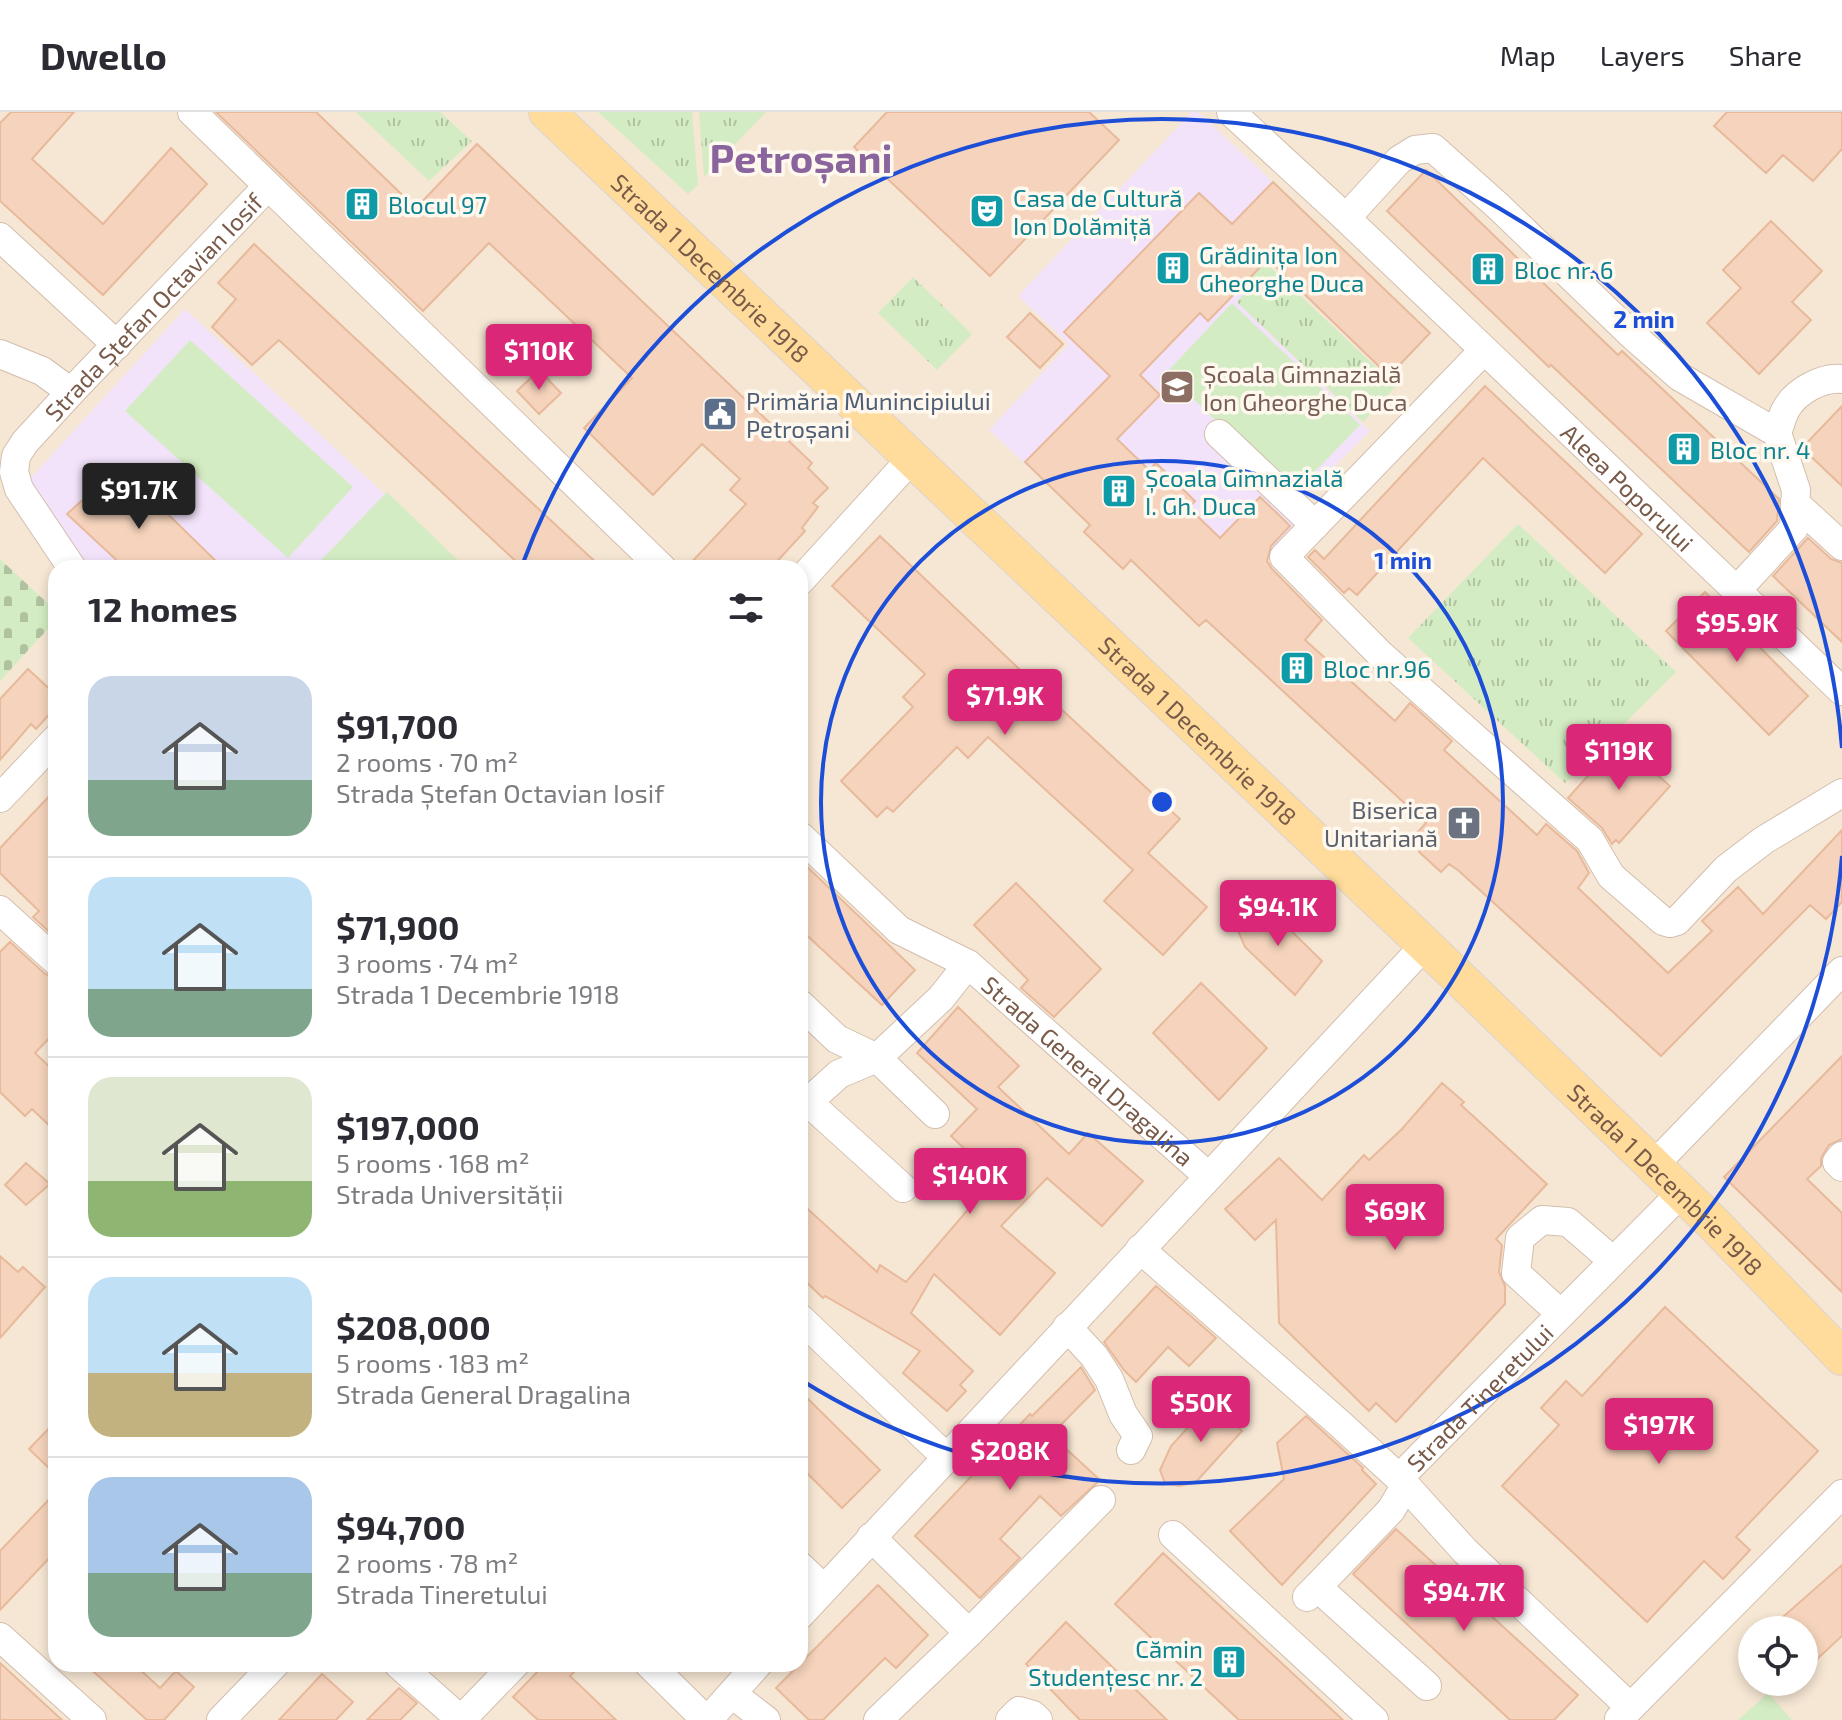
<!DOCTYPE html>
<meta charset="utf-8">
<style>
body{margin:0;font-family:"Exo 2",sans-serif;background:#f7f7f7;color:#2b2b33;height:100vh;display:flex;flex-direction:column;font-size:30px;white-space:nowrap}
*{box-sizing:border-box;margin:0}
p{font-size:26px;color:#7c7c81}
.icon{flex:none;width:44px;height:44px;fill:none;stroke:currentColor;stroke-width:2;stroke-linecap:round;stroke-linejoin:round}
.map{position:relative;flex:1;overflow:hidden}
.side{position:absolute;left:48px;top:448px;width:760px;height:1112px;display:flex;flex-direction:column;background:#fff;border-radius:24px;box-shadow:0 4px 12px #0003}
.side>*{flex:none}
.buttons{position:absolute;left:1738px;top:1504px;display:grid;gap:16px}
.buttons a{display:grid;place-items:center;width:80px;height:80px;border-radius:50%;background:#fff;box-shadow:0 4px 12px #0003;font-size:40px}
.price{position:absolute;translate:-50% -68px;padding:0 18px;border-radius:8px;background:#db2777;color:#fff;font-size:26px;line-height:52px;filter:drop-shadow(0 2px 4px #0008)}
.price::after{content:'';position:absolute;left:50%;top:48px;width:24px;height:18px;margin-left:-12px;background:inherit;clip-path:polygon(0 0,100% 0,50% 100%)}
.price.selected{background:#222;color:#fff}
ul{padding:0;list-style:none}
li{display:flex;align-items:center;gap:24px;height:200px;padding:0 40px}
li+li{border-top:2px solid #e1e1e2}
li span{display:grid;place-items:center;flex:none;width:224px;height:160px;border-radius:24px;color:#555}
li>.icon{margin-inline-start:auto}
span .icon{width:96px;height:96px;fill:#fffc;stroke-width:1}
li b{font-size:34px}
h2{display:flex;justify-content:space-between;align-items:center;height:96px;padding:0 40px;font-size:34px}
header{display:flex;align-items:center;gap:48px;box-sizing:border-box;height:112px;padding:0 40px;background:#fff;border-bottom:2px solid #e1e1e2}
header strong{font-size:38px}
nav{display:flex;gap:44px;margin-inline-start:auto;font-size:28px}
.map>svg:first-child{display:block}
</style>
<header>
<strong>Dwello</strong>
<nav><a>Map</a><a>Layers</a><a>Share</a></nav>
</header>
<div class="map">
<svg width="1842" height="1608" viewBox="0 0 1842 1608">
<defs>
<pattern id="grass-tufts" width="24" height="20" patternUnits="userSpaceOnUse" patternTransform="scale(2)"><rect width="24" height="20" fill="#d4ecc3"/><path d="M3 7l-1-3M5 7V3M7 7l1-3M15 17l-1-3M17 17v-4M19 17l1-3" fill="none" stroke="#b1c2a0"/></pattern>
<pattern id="cemetery-stones" width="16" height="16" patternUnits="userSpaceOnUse" patternTransform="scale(2)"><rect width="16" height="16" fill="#d4ecc3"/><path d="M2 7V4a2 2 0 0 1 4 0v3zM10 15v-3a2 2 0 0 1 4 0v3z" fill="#b1c2a0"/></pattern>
</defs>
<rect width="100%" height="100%" fill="#fdf5e6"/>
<!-- residential -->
<path fill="#f6e7d4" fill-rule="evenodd" d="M 0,0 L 1842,0 L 1842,1608 L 0,1608 ZM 56,456 L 800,456 L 800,1552 L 56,1552 ZM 1752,1518 L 1804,1518 L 1804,1570 L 1752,1570 Z"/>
<!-- education -->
<path fill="#f2e3fa" d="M 1192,0 L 1198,0 L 1273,70 L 1207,140 L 1248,179 L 1237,190 L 1370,319 L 1289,400 L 1294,418 L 1199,514 L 1131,448 L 1123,457 L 1084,420 L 1090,413 L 989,318 L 1069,232 L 1018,184 Z
M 185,197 L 464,456 L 85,456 L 26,371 Z"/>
<!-- grass -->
<path fill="url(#grass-tufts)" d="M 356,0 L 440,0 L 472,29 L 429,69 Z
M 598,0 L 692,0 L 698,73 L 688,82 Z
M 699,0 L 766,0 L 704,65 Z
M 1229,116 L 1396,274 L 1363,310 L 1237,190 L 1247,178 L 1206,140 Z
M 913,165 L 972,222 L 937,258 L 878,201 Z
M 1518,412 L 1676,560 L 1565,671 L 1408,526 Z"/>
<!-- cemetery -->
<path fill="url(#cemetery-stones)" d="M 0,447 L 56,499 L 56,508 L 0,569 Z"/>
<!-- garden -->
<path fill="#d4ecc3" d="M 1232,191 L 1360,313 L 1293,382 L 1166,261 Z
M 190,228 L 353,375 L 288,446 L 125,299 Z
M 387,380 L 466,456 L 329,456 L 321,448 Z
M 1768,1581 L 1792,1608 L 1738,1608 Z"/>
<!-- building -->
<path fill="#f5d3bc" stroke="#e8b99b" stroke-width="2" d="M 11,0 L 74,0 L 32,47 L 103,112 L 171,36 L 207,72 L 103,183 L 0,89 L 0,11 Z
M 216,0 L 316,0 L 416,96 L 477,32 L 812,351 L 808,356 L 828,376 L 813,391 L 818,395 L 802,416 L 805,419 L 771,456 L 686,456 L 746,392 L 730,378 L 740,367 L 702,332 L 653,383 L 584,316 L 632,266 L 489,131 L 423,199 Z
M 887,0 L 1089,0 L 1119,28 L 990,164 L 854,35 Z
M 1727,0 L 1842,0 L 1842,37 L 1813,69 L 1783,43 L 1766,61 L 1714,14 Z
M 1426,58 L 1618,243 L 1622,239 L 1779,387 L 1777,409 L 1749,440 L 1551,253 L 1549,255 L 1387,99 Z
M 1273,70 L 1430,221 L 1389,264 L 1268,147 L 1208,209 L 1200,201 L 1140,263 L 1160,283 L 1117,327 L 1149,358 L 1156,351 L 1195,389 L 1189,396 L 1220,426 L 1260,385 L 1282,406 L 1290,414 L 1271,434 L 1267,449 L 1272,457 L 1322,508 L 1305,528 L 1395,609 L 1410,591 L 1452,629 L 1444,638 L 1537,723 L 1546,712 L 1577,739 L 1589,761 L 1578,776 L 1668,861 L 1712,819 L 1702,809 L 1738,775 L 1763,802 L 1842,718 L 1842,790 L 1826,807 L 1810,793 L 1661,944 L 1459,759 L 1449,752 L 1441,760 L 1419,740 L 1428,729 L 1418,720 L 1426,711 L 1206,508 L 1199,514 L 1131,448 L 1123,457 L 1084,420 L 1090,413 L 1025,350 L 1110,264 L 1064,220 L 1199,81 L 1232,112 Z
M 1771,109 L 1822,159 L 1792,190 L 1811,208 L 1759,262 L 1707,211 L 1741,176 L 1723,158 Z
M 254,132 L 602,456 L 523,456 L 279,228 L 252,253 L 212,215 L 236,187 L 218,171 Z
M 1030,201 L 1063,232 L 1040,256 L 1007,225 Z
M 539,258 L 561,281 L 539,302 L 517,279 Z
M 1485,274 L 1642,422 L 1605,461 L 1483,346 L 1357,483 L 1349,476 L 1344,481 L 1308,445 L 1315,438 L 1324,447 Z
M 1842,294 L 1842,374 L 1802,336 Z
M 131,366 L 223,456 L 125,456 L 67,402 L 98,374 L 111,386 Z
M 880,424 L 1060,596 L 1180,707 L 1148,741 L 1207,795 L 1163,843 L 1104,789 L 1133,758 L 988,625 L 968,646 L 957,635 L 893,700 L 887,695 L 877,705 L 841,669 L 913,595 L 903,585 L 925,562 L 832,474 Z
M 1808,426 L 1831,447 L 1842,451 L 1842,530 L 1773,464 Z
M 1705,480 L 1808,584 L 1769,623 L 1666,519 Z
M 28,557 L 56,583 L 56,595 L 36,617 L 31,612 L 0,648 L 0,587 Z
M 1619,629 L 1670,674 L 1619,731 L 1616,728 L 1612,732 L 1602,716 L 1568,686 Z
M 56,677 L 56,826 L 33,805 L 39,799 L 0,761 L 0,736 Z
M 800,748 L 915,858 L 882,893 L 800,817 Z
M 1016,771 L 1101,857 L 1054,905 L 1021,876 L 1028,868 L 974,813 Z
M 1249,797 L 1271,799 L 1322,849 L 1295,883 L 1245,835 L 1236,814 Z
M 10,830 L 45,862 L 56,866 L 56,919 L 35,941 L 56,961 L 56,1020 L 32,997 L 25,1004 L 0,980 L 0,840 Z
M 1201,871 L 1267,936 L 1219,988 L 1153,921 Z
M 958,895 L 1019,954 L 998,975 L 1069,1042 L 1088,1021 L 1143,1069 L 1102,1114 L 1047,1066 L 1001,1114 L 1055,1161 L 1000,1223 L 934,1162 L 911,1201 L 973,1259 L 960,1273 L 966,1279 L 947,1299 L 903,1261 L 920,1239 L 825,1184 L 823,1186 L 800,1164 L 800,1090 L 877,1160 L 880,1153 L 906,1170 L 995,1066 L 951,1024 L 977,997 L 917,941 Z
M 1842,944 L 1842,1027 L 1829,1033 L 1821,1046 L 1821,1054 L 1807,1067 L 1842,1101 L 1842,1180 L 1724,1065 Z
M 1442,971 L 1464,990 L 1461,993 L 1547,1072 L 1496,1127 L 1502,1133 L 1499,1160 L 1505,1174 L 1505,1192 L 1396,1310 L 1376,1291 L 1369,1299 L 1279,1211 L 1276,1108 L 1255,1128 L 1225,1097 L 1279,1046 L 1322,1088 L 1364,1043 L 1369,1048 L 1402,1017 Z
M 26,1051 L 50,1072 L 26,1093 L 5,1073 Z
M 0,1144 L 18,1160 L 23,1155 L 45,1175 L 0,1226 Z
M 1156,1174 L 1216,1226 L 1189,1254 L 1168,1235 L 1136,1270 L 1124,1258 L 1104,1230 Z
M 1665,1195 L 1818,1339 L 1736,1425 L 1750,1438 L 1723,1467 L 1704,1449 L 1647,1510 L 1502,1374 L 1559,1313 L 1541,1296 L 1566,1269 L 1582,1284 Z
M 1081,1255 L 1095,1278 L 1051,1323 L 1100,1368 L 1061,1404 L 1040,1384 L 1000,1427 L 1020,1446 L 980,1486 L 915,1424 L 1030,1302 L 1032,1304 Z
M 800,1279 L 880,1358 L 842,1396 L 800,1354 Z
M 1226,1287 L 1244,1303 L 1235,1312 L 1242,1319 L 1196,1370 L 1180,1374 L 1168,1372 L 1164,1369 L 1160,1358 L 1171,1334 L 1211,1290 L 1217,1296 Z
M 1306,1304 L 1363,1356 L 1362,1358 L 1376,1372 L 1282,1473 L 1230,1419 L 1284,1367 L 1277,1331 Z
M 56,1309 L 56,1363 L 29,1337 Z
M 56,1380 L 56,1439 L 0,1498 L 0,1439 Z
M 1396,1417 L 1578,1583 L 1554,1608 L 1510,1608 L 1353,1462 Z
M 1163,1441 L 1343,1608 L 1239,1608 L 1115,1492 Z
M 1842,1453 L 1842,1524 L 1816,1548 L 1804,1534 L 1804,1518 L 1768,1518 Z
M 878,1473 L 928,1523 L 896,1556 L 885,1546 L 823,1608 L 809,1608 L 776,1576 Z
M 1066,1510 L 1167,1608 L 1080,1608 L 1026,1552 Z
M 0,1551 L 62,1608 L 0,1608 Z
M 85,1552 L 134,1552 L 160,1576 L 176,1559 L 194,1575 L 164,1608 L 147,1608 Z
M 545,1552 L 582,1552 L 570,1564 L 616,1608 L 538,1608 L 513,1585 Z
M 322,1562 L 353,1590 L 336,1608 L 279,1608 Z
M 399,1576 L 417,1591 L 400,1608 L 367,1608 Z"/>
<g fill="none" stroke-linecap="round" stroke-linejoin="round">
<!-- minor casing -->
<g stroke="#d3beae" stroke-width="30">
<g id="minor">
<path d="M 192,0 L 662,456"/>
<path id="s1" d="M 1231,0 L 1346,106 L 1842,579"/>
<path d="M 1346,106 L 1399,48 L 1415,38 L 1433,36 L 1499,95 L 1632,223 L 1680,265 L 1777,321 L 1796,378 L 1794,416 L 1737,478"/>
<path d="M 0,125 L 117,233"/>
<path d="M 1484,238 L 1284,445 L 1381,543 L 1590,728 L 1611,764 L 1663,809 L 1670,811 L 1677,809 L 1726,757 L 1764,728 L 1842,681"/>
<path d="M 0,242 L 42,259 L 71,280"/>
<path d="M 1777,321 C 1780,314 1782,304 1786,297 C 1796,279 1822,265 1842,267"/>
<path d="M 1219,322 L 1315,413"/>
<path d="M 1795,391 L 1842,434"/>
<path id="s2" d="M 72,456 L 19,377 L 14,360 L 16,344 L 25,330 L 71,280 L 268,74"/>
<path d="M 800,469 L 912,346"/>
<path d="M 0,686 L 56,627"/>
<path id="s3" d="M 800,724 L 899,818 L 968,852 L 1208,1064"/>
<path d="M 0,798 L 56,849"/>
<path d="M 800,892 L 837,927 L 877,946"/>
<path d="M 877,946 L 839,962 L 808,990 L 903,1076"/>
<path d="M 935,1002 L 877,946 L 941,886 L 968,852"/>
<path d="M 1842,1044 L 1837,1050 L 1842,1055"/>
<path d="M 1653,1054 L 1842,859"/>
<path d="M 1140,1137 L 1339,1311 L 1399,1366 L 1465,1439 L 1630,1595"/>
<path d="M 1560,1201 L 1516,1161 L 1520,1126 L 1542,1108 L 1568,1110 L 1612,1148"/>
<path d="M 800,1206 L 946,1345"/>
<path d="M 1067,1215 L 1094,1244 L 1109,1267 L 1123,1302 L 1138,1324 L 1131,1338"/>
<path id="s4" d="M 1399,1366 L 1681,1081"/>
<path d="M 1173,1423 L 1374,1608"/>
<path d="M 871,1425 L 969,1521 L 878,1608"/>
<path d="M 800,1454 L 823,1476"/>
<path d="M 1317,1475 L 1391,1398 L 1405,1374"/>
<path d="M 1307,1485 L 1317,1475 L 1427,1574"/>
<path d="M 800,1503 L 1425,833"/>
<path d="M 969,1521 L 1101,1388"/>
<path d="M 0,1525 L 92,1608"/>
<path d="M 398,1552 L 461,1608"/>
<path d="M 649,1552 L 706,1608"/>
<path d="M 732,1582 L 766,1608"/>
<path d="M 1619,1607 L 1842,1382"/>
<path d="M 221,1608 L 275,1552"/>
<path d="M 461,1608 L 515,1552"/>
<path d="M 708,1608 L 758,1552"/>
<path d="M 1010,1608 L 1019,1599 L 1033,1603 L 1038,1608"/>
</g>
</g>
<!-- major casing -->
<g stroke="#dcd4d0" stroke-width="38">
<g id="major">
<path id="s5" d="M 547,0 L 1425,833 L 1712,1110 L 1842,1245"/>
</g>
</g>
<!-- minor -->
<use href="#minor" stroke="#fff" stroke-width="28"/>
<!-- major -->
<use href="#major" stroke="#ffdb9c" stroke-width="36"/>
</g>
<!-- distance rings -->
<g fill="none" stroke="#1d4ed8" stroke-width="4">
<circle cx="1162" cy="690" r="341"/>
<path d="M1842 744A682 682 0 0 1 801 1268M523 451A682 682 0 0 1 1842 636"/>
</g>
<!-- icons -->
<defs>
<g id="building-square" transform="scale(1.8)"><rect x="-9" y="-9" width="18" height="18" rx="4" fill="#0f9aa8" stroke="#fff8ee"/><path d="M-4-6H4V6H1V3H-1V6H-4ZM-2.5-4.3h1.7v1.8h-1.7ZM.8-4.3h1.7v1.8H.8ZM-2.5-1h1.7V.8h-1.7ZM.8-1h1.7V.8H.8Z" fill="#fff"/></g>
<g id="theatre-square" transform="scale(1.8)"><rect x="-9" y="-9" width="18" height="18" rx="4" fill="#0f9aa8" stroke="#fff8ee"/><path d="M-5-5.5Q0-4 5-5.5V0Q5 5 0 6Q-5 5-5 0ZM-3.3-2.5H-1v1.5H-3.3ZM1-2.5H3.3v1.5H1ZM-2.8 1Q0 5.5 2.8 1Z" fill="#fff"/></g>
<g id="school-square" transform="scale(1.8)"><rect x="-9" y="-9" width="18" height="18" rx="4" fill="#8d6e63" stroke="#fff8ee"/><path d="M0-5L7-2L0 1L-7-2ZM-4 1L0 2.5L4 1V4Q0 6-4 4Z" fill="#fff"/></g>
<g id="civic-square" transform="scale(1.8)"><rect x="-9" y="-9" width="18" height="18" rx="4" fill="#5c6f8a" stroke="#fff8ee"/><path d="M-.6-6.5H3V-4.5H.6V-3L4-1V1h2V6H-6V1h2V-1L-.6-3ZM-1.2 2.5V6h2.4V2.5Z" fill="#fff"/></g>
<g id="church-square" transform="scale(1.8)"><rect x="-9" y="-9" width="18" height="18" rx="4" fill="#6b7280" stroke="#fff8ee"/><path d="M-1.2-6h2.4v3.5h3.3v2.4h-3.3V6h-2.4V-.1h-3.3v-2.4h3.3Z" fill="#fff"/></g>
</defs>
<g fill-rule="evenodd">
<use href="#building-square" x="362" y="92"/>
<use href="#theatre-square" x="987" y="99"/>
<use href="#building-square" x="1173" y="156"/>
<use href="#building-square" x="1488" y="157"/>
<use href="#school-square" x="1177" y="275"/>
<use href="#civic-square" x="720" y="302"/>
<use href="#building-square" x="1684" y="337"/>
<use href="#building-square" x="1119" y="379"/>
<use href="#building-square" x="1297" y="556"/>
<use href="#church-square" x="1464" y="711"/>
<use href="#building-square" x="1229" y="1550"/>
</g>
<g text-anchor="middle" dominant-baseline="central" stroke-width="7" stroke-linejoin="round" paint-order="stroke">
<!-- culture labels -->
<g font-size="24" fill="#0d838f" stroke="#fff8ee" text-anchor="start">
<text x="1013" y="85">Casa de Cultură<tspan x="1013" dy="28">Ion Dolămiță</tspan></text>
<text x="388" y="92">Blocul 97</text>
<text x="1199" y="142">Grădinița Ion<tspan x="1199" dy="28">Gheorghe Duca</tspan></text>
<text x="1514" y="157">Bloc nr. 6</text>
<text x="1710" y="337">Bloc nr. 4</text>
<text x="1145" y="365">Școala Gimnazială<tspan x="1145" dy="28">I. Gh. Duca</tspan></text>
<text x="1323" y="556">Bloc nr.96</text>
<text x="1203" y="1536" text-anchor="end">Cămin<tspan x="1203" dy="28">Studențesc nr. 2</tspan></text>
</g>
<!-- street labels -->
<g font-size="24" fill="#795a49" stroke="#fff8ee">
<text stroke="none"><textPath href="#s5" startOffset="226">Strada 1 Decembrie 1918</textPath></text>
<text stroke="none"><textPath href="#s2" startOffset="332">Strada Ștefan Octavian Iosif</textPath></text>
<text stroke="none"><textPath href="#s1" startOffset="546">Aleea Poporului</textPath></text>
<text stroke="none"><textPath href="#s5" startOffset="898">Strada 1 Decembrie 1918</textPath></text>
<text stroke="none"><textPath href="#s3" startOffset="374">Strada General Dragalina</textPath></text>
<text stroke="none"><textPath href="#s5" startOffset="1546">Strada 1 Decembrie 1918</textPath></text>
<text stroke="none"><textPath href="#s4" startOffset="114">Strada Tineretului</textPath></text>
</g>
<!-- education labels -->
<g font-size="24" fill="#785e54" stroke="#fff8ee" text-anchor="start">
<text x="1203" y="261">Școala Gimnazială<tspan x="1203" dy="28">Ion Gheorghe Duca</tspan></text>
</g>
<!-- service labels -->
<g font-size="24" fill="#4e5e75" stroke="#fff8ee" text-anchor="start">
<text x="746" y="288">Primăria Munincipiului<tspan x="746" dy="28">Petroșani</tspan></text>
</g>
<!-- worship labels -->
<g font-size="24" fill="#5b616d" stroke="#fff8ee" text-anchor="end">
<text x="1438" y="697">Biserica<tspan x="1438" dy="28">Unitariană</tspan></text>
</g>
<!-- town labels -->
<g font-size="40" font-weight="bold" fill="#8a649c" stroke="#fff8ee">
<text x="801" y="45">Petroșani</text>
</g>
</g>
<circle cx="1162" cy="690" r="12" fill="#1d4ed8" stroke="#fff8ee" stroke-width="4"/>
<g font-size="24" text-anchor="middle" font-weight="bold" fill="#1d4ed8" stroke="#fff8ee" stroke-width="7" stroke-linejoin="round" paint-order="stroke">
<text x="1644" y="216">2 min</text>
<text x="1403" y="457">1 min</text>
</g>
</svg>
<div class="buttons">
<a><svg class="icon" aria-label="locate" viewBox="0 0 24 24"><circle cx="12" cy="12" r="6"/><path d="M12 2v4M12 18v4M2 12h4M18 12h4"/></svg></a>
</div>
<b class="price" style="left:539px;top:280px">$110K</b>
<b class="price selected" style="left:139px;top:419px">$91.7K</b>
<b class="price" style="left:1737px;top:552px">$95.9K</b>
<b class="price" style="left:1005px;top:625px">$71.9K</b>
<b class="price" style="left:1619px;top:680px">$119K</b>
<b class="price" style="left:1278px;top:836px">$94.1K</b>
<b class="price" style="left:970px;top:1104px">$140K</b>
<b class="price" style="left:1395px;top:1140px">$69K</b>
<b class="price" style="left:1201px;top:1332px">$50K</b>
<b class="price" style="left:1659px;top:1354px">$197K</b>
<b class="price" style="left:1010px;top:1380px">$208K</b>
<b class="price" style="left:1464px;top:1521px">$94.7K</b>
<section class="side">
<h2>12 homes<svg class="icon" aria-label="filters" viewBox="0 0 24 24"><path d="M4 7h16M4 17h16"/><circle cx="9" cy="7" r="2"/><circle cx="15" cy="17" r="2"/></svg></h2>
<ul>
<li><span style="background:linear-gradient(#c9d6e8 65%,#7fa58c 0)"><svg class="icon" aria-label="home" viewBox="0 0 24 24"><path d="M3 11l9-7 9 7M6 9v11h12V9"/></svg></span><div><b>$91,700</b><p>2 rooms · 70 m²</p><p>Strada Ștefan Octavian Iosif</p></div></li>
<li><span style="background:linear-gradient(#bfe0f5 70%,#7fa58c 0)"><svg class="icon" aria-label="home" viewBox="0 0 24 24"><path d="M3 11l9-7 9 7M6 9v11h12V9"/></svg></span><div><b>$71,900</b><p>3 rooms · 74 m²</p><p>Strada 1 Decembrie 1918</p></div></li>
<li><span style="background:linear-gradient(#dfe7d0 65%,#8fb573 0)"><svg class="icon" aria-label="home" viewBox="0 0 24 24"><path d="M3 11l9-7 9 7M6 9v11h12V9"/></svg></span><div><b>$197,000</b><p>5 rooms · 168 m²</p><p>Strada Universității</p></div></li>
<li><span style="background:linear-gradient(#bfe0f5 60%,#c2b280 0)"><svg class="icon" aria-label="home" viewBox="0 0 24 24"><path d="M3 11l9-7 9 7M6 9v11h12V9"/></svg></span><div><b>$208,000</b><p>5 rooms · 183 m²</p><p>Strada General Dragalina</p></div></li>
<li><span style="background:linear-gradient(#a9c7e8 60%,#7fa58c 0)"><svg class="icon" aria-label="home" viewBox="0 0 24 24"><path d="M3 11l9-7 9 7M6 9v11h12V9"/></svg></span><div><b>$94,700</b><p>2 rooms · 78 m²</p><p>Strada Tineretului</p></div></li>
</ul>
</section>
</div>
